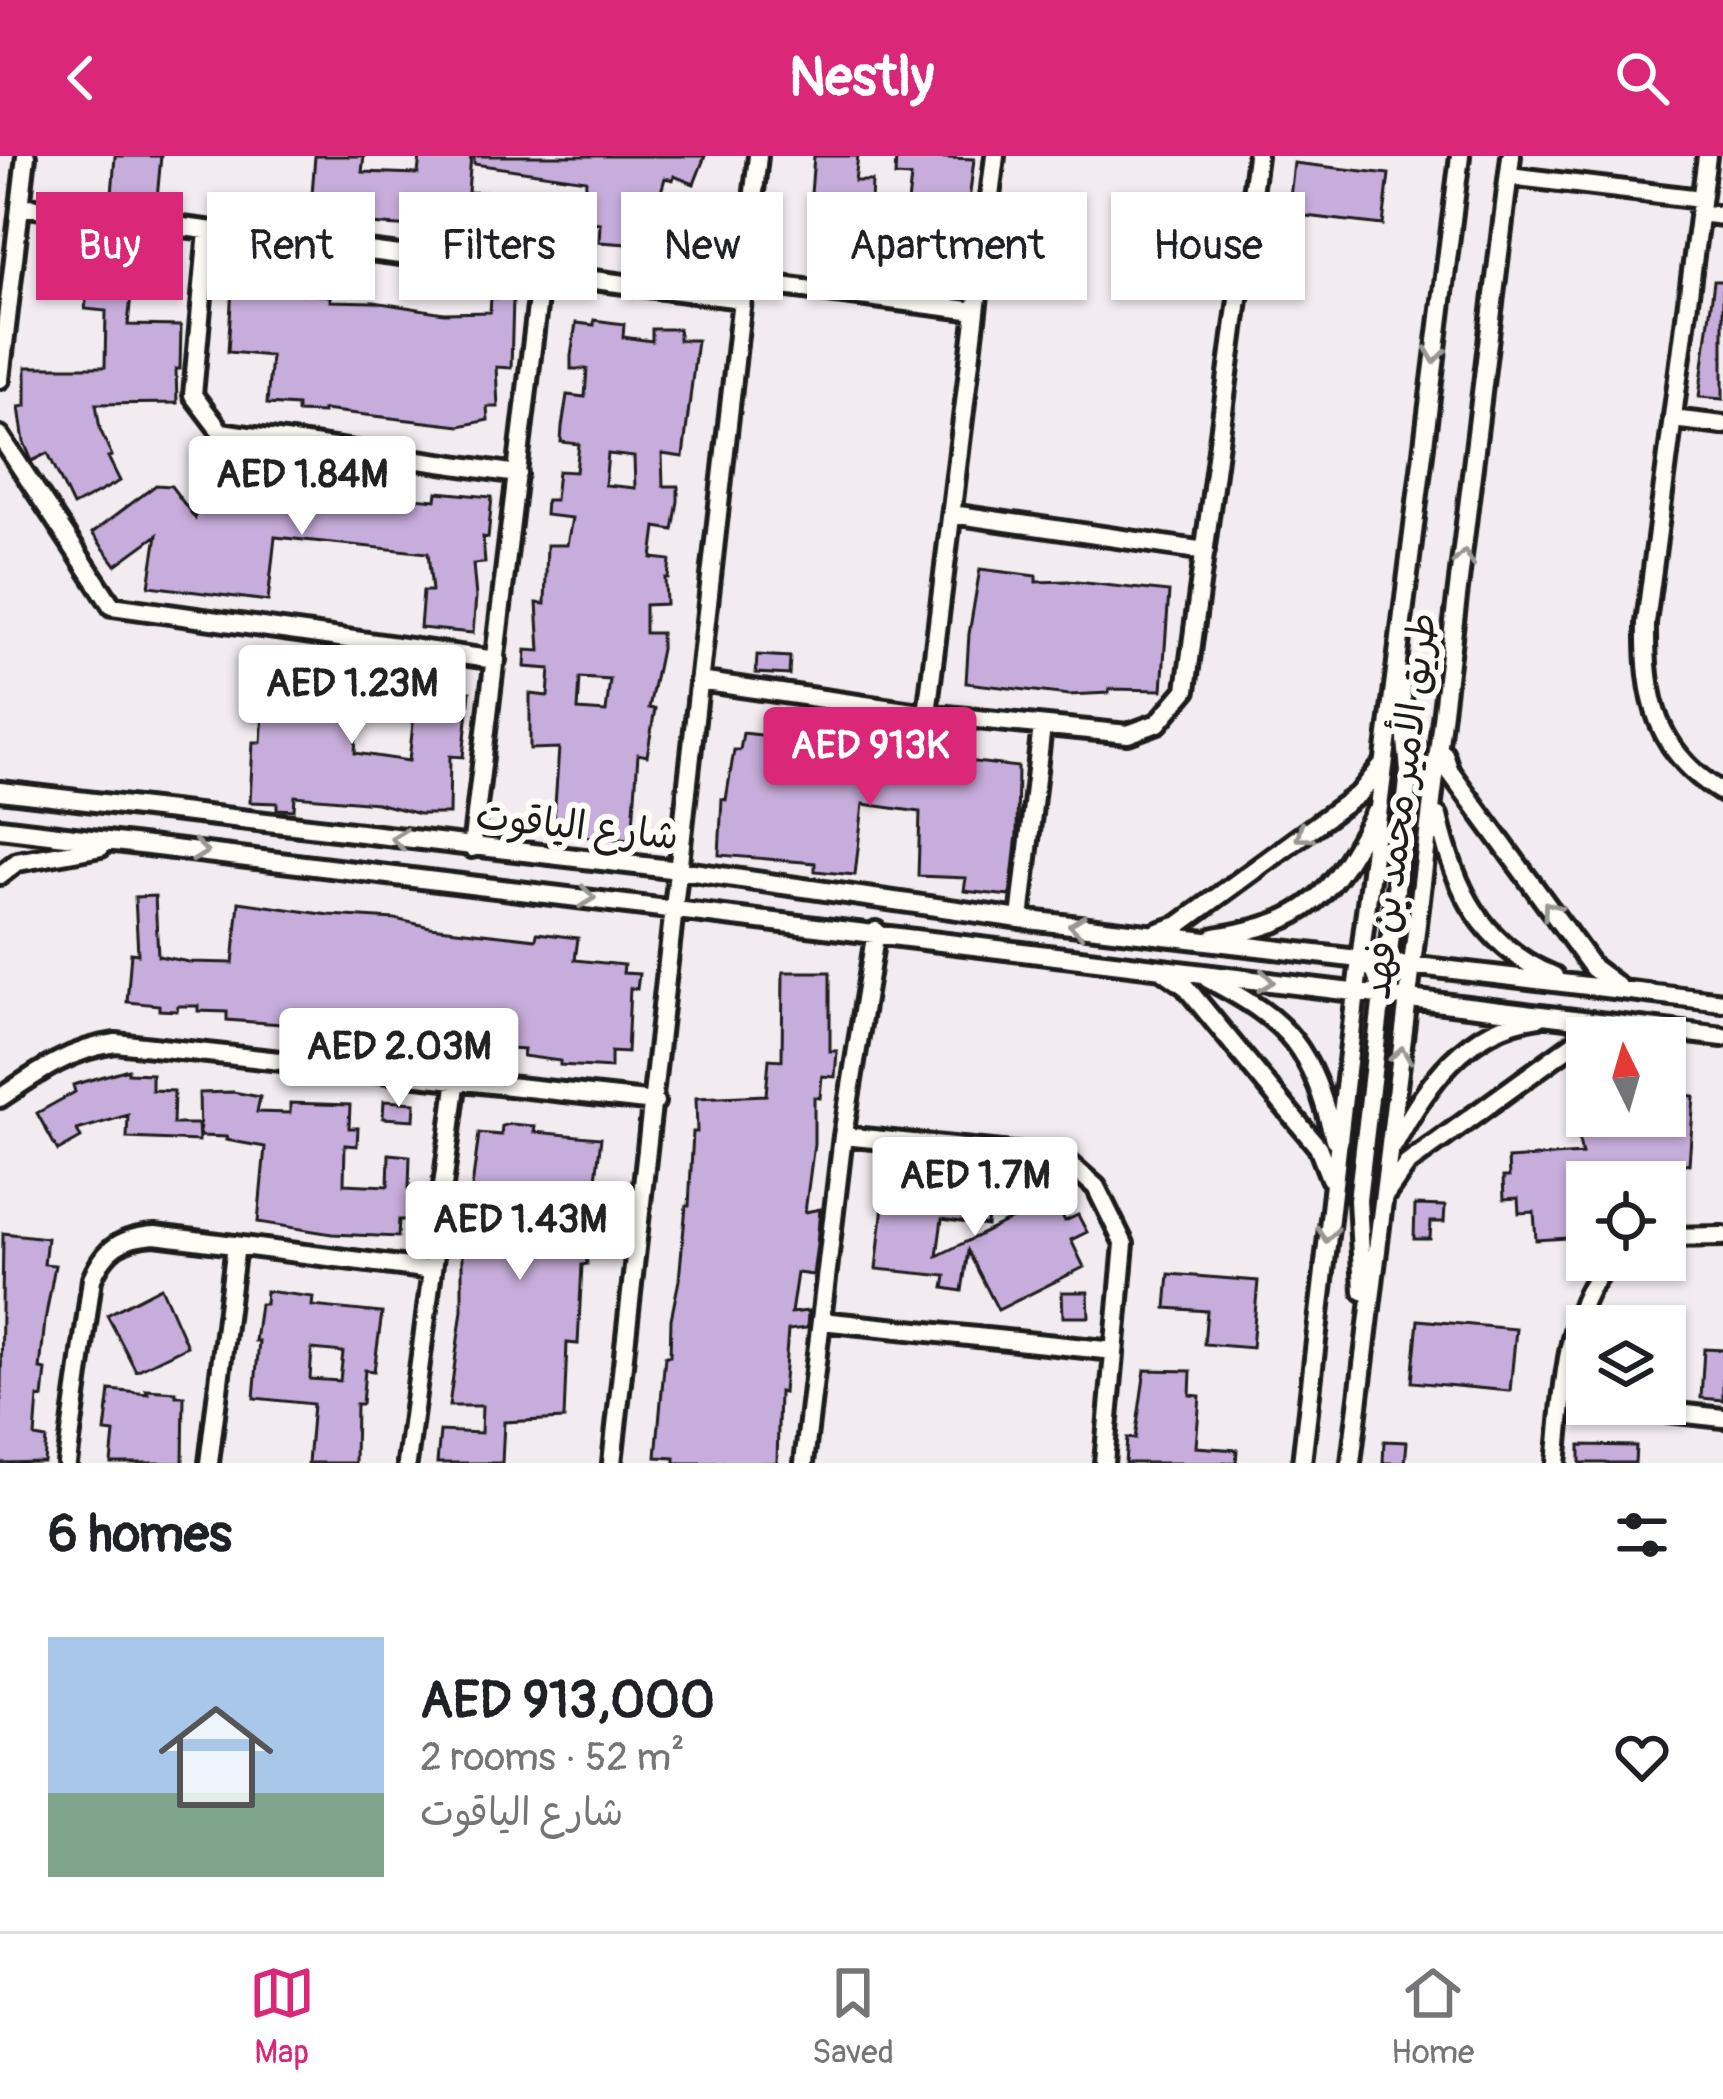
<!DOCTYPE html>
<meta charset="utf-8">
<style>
body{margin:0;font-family:Pangolin,"Playpen Sans Arabic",sans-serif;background:#f6f6f6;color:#202124;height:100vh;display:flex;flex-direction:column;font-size:45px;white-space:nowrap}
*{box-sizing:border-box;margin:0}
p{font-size:39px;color:#757577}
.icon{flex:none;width:66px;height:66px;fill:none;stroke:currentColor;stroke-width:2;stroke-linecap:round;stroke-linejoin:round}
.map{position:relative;height:1307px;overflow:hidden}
.drawer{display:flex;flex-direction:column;background:#fff;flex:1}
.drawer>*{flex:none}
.hud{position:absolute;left:36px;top:36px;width:1653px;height:108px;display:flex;gap:24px}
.needle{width:78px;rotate:355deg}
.controls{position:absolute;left:1566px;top:861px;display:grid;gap:24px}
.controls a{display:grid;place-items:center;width:120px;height:120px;border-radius:0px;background:#fff;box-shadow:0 3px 9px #0004;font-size:60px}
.price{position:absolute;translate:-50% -102px;padding:0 27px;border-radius:12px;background:#fff;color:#222;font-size:39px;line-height:78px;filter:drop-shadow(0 3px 6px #0008)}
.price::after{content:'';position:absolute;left:50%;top:72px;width:36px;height:27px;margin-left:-18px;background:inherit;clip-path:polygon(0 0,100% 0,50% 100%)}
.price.on{background:#db2777;color:#fff}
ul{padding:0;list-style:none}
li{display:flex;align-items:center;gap:36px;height:300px;padding:0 48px}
li span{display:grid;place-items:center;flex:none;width:336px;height:240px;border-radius:0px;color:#555}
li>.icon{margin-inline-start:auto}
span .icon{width:144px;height:144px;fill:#fffc;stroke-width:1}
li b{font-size:51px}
h2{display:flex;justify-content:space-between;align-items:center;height:144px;padding:0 48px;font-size:51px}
.pill{padding:0 42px;border-radius:0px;background:#fff;box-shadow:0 3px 9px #0004;font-size:42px;line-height:108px}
.pill.on{background:#db2777;color:#fff}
header{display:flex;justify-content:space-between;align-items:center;height:156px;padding:0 48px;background:#db2777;color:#fff;font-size:54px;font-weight:700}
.menu{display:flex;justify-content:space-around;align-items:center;height:168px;border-top:3px solid #e0e0e0;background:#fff;font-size:33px;color:#757577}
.menu a{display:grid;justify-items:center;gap:6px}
.menu .on{color:#db2777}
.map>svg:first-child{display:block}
</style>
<header><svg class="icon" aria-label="back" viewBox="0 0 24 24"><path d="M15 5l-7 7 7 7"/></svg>Nestly<svg class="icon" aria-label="search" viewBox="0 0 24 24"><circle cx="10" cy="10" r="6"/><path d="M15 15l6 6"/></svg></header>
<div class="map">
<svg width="1723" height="1307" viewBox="0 0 1723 1307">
<rect width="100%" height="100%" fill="#f2ecf1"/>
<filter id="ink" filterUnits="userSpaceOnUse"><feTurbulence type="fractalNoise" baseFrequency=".00833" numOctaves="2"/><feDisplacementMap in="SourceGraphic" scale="24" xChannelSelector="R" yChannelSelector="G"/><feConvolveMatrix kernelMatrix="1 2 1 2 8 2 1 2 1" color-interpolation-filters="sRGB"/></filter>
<g filter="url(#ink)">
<!-- building -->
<path fill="#c7addb" stroke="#1c1c1c" stroke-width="3" fill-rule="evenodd" d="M 115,0 L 161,0 L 157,43 L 112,39 Z
M 315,0 L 364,0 L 362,16 L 418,18 L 420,0 L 471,0 L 468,36 L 547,37 L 549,54 L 530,56 L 530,61 L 450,60 L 451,77 L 413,78 L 413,71 L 310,64 Z
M 474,0 L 705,0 L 694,28 L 674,20 L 673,24 L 665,22 L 659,43 L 662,88 L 643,89 L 599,86 L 600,67 L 584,65 L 586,24 L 474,8 Z
M 814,0 L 858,0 L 855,25 L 872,25 L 871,46 L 850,45 L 850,39 L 811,38 Z
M 896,0 L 974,3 L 968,54 L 908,47 L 911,21 L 895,20 Z
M 1294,7 L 1389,18 L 1383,69 L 1288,58 Z
M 79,98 L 79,103 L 134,109 L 128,169 L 181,170 L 180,213 L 176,213 L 177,247 L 96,248 L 100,273 L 112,300 L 108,301 L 120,325 L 73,350 L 48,297 L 32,305 L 24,286 L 19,251 L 26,250 L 26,211 L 105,211 L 106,155 L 85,153 L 87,137 L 45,139 L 44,99 Z
M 1714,125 L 1723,125 L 1723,243 L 1699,241 Z
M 232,132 L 330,140 L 330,145 L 374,146 L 444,157 L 490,156 L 491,142 L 513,142 L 511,212 L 496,211 L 498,251 L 487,251 L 488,264 L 460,270 L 323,254 L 323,257 L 297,256 L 297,250 L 267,248 L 271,200 L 228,196 Z
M 594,164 L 624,168 L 623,181 L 652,185 L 652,173 L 679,173 L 679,184 L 697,184 L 683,301 L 662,298 L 663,330 L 678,330 L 678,345 L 673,374 L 656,371 L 652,402 L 670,404 L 668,422 L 665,422 L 666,448 L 645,449 L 645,477 L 661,477 L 661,493 L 649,552 L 655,553 L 647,600 L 638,598 L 632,684 L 553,678 L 559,592 L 530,593 L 530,538 L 548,540 L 550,513 L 525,511 L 526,494 L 540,495 L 537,447 L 545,448 L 547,389 L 567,389 L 572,362 L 545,359 L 546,344 L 555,344 L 558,315 L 576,316 L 579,288 L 561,286 L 562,271 L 567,239 L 585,241 L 587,213 L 571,213 L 571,200 L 576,167 L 594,169 ZM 608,298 L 634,301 L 635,332 L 605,329 ZM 580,522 L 610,524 L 606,556 L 578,554 Z
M 209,314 L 227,316 L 226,321 L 276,329 L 384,341 L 384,333 L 403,334 L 402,341 L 436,344 L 437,336 L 492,341 L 488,382 L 483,381 L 485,407 L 473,408 L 476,441 L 473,477 L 420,472 L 423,435 L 432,435 L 428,397 L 275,381 L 268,445 L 149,430 L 157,379 L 116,409 L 92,377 L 156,329 L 171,330 L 195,362 L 198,334 L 207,335 Z
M 980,413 L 1036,420 L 1036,426 L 1068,425 L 1169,436 L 1162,534 L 1109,533 L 1109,537 L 1069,539 L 966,527 L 969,478 Z
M 757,499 L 790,501 L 789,519 L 756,517 Z
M 266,514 L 360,524 L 355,597 L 409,605 L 417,530 L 470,536 L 463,601 L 450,600 L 449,658 L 419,658 L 377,647 L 295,640 L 294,654 L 277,653 L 277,647 L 250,646 L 253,586 L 261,586 Z
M 743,577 L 845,588 L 844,599 L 881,601 L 882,595 L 1018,611 L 1017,678 L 1010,740 L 964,735 L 966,722 L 918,720 L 920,656 L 863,648 L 855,719 L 815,715 L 815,707 L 719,699 L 722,643 L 726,644 L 734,594 L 740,594 Z
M 155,740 L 158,800 L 189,806 L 233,807 L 239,746 L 329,759 L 395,763 L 430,771 L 536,783 L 537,777 L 578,782 L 575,804 L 624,809 L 623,817 L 639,818 L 637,833 L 630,832 L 627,897 L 611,896 L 611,912 L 560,909 L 560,905 L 523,900 L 524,893 L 428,887 L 428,879 L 227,864 L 227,856 L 198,855 L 198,850 L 178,850 L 177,855 L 159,854 L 159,849 L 127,846 L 131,797 L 138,798 L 135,741 Z
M 783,816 L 830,816 L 830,895 L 837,895 L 835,921 L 822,920 L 820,942 L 814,941 L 814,988 L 805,1056 L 820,1053 L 817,1088 L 813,1119 L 797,1117 L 791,1157 L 808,1155 L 807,1172 L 788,1174 L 783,1237 L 779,1236 L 777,1307 L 675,1307 L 675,1302 L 656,1301 L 665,1200 L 670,1200 L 671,1163 L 679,1124 L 686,1050 L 689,1050 L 693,976 L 697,976 L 696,942 L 766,939 L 769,903 L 782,904 Z
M 128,913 L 128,917 L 152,918 L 152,934 L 174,935 L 173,968 L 198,968 L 199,985 L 127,982 L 128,959 L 77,974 L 81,982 L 58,995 L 37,957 L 75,936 L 73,929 Z
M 233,936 L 260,941 L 257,956 L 290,957 L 290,947 L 350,949 L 349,972 L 358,972 L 357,990 L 345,989 L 344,1028 L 388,1030 L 389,998 L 410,1000 L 408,1064 L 399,1064 L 398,1081 L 332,1078 L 258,1066 L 265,991 L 226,984 L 227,981 L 200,980 L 199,937 Z
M 1665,937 L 1694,940 L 1689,1008 L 1674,1007 L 1673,1026 L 1581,1026 L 1584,1081 L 1536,1084 L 1534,1056 L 1519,1057 L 1518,1042 L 1504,1043 L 1503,1021 L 1509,1021 L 1508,1003 L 1582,998 L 1574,962 L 1665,960 Z
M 384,945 L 415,947 L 414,964 L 383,962 Z
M 510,968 L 535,970 L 534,976 L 601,982 L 589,1080 L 585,1080 L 587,1108 L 582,1109 L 578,1188 L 567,1187 L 564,1263 L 504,1266 L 502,1307 L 437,1307 L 440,1275 L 481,1277 L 482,1250 L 449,1250 L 462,1154 L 462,1077 L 466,1078 L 479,977 L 501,979 L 502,970 Z
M 957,1021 L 991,1027 L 987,1070 L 942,1063 L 937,1100 L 1045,1047 L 1049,1056 L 1058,1052 L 1065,1065 L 1078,1059 L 1087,1076 L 1071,1084 L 1084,1111 L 998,1154 L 968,1095 L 962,1135 L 944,1132 L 946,1120 L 876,1113 L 886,1022 L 955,1029 Z
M 1415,1049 L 1445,1050 L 1444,1066 L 1431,1066 L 1430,1083 L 1414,1083 Z
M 3,1077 L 47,1082 L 44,1108 L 55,1109 L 45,1165 L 40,1213 L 46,1214 L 43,1242 L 38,1241 L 35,1281 L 46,1283 L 44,1306 L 0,1307 Z
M 1169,1118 L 1258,1125 L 1252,1192 L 1204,1188 L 1207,1155 L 1166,1152 Z
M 161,1131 L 187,1190 L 136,1215 L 107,1159 Z
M 266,1135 L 313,1141 L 312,1150 L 382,1157 L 374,1215 L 365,1214 L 362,1248 L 356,1248 L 355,1307 L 308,1307 L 313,1248 L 254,1242 L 259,1185 L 255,1185 L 260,1148 L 265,1148 ZM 312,1193 L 343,1196 L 340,1225 L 310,1223 Z
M 1062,1136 L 1088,1136 L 1089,1161 L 1063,1161 Z
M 1418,1164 L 1516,1173 L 1510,1235 L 1412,1226 Z
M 1704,1193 L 1723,1194 L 1723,1244 L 1701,1242 Z
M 1145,1214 L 1191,1215 L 1190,1239 L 1200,1240 L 1196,1291 L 1237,1294 L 1236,1307 L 1125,1307 L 1127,1282 L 1135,1283 Z
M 110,1234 L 148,1238 L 146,1234 L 176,1236 L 176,1240 L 184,1240 L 183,1307 L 111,1307 L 114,1277 L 105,1276 Z
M 1384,1285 L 1407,1286 L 1405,1307 L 1383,1307 Z
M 1580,1289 L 1636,1290 L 1635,1307 L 1580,1307 Z"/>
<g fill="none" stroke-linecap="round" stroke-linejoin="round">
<!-- minor casing -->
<g stroke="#1c1c1c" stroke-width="26">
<path id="minor" d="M 1707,0 L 1646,467 C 1645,542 1655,596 1723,637
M 1509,20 L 1701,43
M 20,50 L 741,143
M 1699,57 L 1723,60
M 208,75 L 193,239 L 221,276 L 518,318
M 743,125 L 976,155
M 0,223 L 26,0
M 1672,263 L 1723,269
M 0,280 L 112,450 L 496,504
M 952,358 L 1205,395
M 699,525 L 927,558 L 1128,578 L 1158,567 L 1186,534 L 1257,0
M 927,558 L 995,0
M 1444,598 L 1450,616 L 1593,812 L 1617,830
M 0,635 L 679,714 L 1020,763 L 1723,846
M 1438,660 C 1455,734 1482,790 1554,820
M 0,672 L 1723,881
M 472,692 L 541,117
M 0,719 L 17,706 L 101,691
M 1020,763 L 1042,570
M 1158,776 L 1179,769 L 1360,637 L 1381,611
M 1215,781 C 1310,766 1331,740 1374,658
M 1361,805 L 1375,815 L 1382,839 L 1358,1044 L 1363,1135
M 1164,815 L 1185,830 L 1318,991 L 1330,1022
M 1387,815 L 1409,615 L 1401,531
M 1208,823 C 1292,867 1310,891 1334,983
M 0,942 C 38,916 70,893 116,887 L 655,946
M 843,980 L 1063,1002 L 1096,1031 L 1124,1088 L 1104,1307
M 1394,989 C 1426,929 1465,871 1539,861
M 1386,1038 L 1407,1008 L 1591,875 L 1612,869
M 1665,1081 L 1723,1080
M 821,1165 L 1114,1195
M 1595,1248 L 1723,1262
M 67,1307 L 92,1123 C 105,1092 122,1081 155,1079 L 432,1114
M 209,1307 L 236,1089
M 407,1307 L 457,922
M 612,1307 L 758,0
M 804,1307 L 843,980 L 876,775
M 1302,1307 L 1356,836 L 1460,0
M 1351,1307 L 1511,0
M 1556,1307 C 1563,1249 1564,1142 1613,1104"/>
</g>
<!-- minor -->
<use href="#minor" stroke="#fdfcf7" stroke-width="16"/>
</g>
<!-- one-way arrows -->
<defs><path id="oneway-chevron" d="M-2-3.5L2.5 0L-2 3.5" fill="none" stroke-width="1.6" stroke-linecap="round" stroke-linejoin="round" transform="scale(3)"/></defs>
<g stroke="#989794">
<use href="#oneway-chevron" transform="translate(1435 199) rotate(97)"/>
<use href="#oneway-chevron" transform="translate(1464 402) rotate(-83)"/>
<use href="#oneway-chevron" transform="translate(1303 679) rotate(144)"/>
<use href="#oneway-chevron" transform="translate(399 683) rotate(-173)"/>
<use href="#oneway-chevron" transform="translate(200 695) rotate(7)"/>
<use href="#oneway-chevron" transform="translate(587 741) rotate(7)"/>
<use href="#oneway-chevron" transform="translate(1550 753) rotate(-126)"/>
<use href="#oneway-chevron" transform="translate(1077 770) rotate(-173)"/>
<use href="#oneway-chevron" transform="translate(1266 825) rotate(7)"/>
<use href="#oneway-chevron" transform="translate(1401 899) rotate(-82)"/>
<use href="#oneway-chevron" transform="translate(1327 1078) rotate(96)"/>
</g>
</g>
<g text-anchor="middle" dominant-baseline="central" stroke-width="12" stroke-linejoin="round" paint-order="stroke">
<!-- street labels -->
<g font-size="39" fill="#1c1c1c" stroke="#fdfcf7">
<text transform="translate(1400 650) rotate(-83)">طريق الأمير محمد بن فهد</text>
<text transform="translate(577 670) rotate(6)">شارع الياقوت</text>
</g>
</g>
</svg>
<div class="controls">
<a><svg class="needle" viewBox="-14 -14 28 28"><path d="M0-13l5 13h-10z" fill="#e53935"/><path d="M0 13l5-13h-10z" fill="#757577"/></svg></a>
<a><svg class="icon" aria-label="locate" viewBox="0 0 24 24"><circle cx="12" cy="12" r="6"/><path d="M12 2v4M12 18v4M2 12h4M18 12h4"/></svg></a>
<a><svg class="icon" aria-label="layers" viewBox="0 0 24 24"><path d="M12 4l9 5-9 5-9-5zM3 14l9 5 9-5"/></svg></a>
</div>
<b class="price" style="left:302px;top:382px">AED 1.84M</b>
<b class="price" style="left:352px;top:591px">AED 1.23M</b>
<b class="price on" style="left:870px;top:653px">AED 913K</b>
<b class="price" style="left:399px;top:954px">AED 2.03M</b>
<b class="price" style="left:975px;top:1083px">AED 1.7M</b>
<b class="price" style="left:520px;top:1127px">AED 1.43M</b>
<div class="hud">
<a class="pill on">Buy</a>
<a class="pill">Rent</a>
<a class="pill">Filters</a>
<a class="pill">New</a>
<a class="pill">Apartment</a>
<a class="pill">House</a>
</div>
</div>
<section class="drawer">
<h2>6 homes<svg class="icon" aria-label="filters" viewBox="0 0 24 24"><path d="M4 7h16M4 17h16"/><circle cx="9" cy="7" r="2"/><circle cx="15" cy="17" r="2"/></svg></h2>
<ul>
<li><span style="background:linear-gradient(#a9c7e8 65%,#7fa58c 0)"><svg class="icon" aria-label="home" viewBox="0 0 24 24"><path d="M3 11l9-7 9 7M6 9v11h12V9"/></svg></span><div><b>AED 913,000</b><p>2 rooms · 52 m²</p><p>شارع الياقوت</p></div><svg class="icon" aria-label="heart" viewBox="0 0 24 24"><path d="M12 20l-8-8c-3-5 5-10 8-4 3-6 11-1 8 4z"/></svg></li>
</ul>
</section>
<nav class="menu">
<a class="on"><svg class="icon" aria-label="map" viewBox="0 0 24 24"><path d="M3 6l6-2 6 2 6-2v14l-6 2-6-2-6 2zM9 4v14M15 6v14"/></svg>Map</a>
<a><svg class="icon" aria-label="saved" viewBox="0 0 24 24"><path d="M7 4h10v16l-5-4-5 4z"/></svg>Saved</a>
<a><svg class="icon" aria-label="home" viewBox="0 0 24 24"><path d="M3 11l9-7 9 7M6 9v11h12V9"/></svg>Home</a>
</nav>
